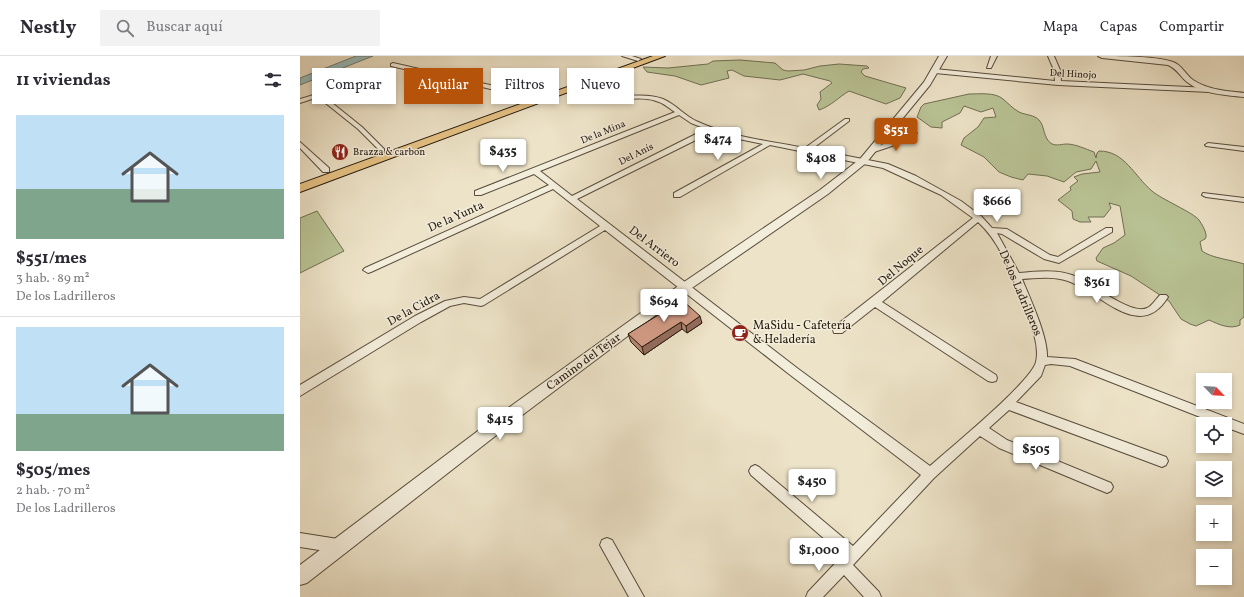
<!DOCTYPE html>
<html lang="es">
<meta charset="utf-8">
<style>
body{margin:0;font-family:Vollkorn,serif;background:#f2f2f3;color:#2b2b33;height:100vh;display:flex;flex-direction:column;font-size:15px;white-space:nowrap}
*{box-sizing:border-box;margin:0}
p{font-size:13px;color:#7c7c81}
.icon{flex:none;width:22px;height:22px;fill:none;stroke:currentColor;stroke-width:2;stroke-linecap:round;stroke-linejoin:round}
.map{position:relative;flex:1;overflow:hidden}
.details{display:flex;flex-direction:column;background:#fff;width:300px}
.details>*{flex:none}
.top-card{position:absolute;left:12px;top:12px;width:380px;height:36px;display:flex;gap:8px}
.needle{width:26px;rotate:115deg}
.tools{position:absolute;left:896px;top:317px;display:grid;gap:8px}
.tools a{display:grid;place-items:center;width:36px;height:36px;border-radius:0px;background:#fff;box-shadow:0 2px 6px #0003;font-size:20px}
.price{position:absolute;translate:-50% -34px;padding:0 9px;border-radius:4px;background:#fff;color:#222;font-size:13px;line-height:26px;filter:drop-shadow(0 1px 2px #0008)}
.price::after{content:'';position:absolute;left:50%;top:24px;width:12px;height:9px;margin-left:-6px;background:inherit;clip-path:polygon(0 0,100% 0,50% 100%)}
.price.selected{background:#b45309;color:#fff}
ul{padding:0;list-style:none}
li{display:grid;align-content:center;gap:8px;height:212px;padding:0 16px}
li+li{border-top:1px solid #e1e1e2}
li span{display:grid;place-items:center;height:124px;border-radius:0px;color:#555}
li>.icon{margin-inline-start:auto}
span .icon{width:72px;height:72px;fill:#fffc;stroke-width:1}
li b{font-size:17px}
h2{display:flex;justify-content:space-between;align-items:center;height:48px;padding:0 16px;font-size:17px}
.chip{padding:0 14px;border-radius:0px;background:#fff;box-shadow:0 2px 6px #0003;font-size:14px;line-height:36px}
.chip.selected{background:#b45309;color:#fff}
header{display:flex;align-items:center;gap:24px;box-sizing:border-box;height:56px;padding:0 20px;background:#fff;border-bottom:1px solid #e1e1e2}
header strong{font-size:19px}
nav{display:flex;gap:22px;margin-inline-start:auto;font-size:14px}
.search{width:280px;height:36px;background:#f2f2f3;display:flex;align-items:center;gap:10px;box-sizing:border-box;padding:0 14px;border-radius:0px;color:#7c7c81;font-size:15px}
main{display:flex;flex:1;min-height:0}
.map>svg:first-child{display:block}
</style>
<header>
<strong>Nestly</strong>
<div class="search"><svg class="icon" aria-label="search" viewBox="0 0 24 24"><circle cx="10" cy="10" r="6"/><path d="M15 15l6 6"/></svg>Buscar aquí</div>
<nav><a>Mapa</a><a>Capas</a><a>Compartir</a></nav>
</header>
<main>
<section class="details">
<h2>11 viviendas<svg class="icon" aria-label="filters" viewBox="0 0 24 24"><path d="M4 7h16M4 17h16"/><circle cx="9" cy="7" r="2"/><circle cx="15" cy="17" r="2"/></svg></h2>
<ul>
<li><span style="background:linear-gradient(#bfe0f5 60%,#7fa58c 0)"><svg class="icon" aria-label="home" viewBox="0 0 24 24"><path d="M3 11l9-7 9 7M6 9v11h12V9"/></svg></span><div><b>$551/mes</b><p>3 hab. · 89 m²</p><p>De los Ladrilleros</p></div></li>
<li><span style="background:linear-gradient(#bfe0f5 70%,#7fa58c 0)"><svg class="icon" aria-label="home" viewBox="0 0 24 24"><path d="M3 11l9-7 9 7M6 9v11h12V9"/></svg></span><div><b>$505/mes</b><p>2 hab. · 70 m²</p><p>De los Ladrilleros</p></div></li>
</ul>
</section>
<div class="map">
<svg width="944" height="541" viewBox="0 0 944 541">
<rect width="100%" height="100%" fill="#ede3c8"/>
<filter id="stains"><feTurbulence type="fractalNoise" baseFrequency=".005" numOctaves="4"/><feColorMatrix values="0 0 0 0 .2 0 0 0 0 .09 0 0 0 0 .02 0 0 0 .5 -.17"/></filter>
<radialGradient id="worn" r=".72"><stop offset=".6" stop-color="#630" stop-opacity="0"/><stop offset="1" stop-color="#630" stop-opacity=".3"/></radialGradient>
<!-- green -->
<path fill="#b9c395" stroke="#706e52" d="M 440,4 L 475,7 L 483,14 L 488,15 L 504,14 L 520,10 L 539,8 L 567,10 L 569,12 L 563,13 L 561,16 L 565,20 L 606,32 L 600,42 L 586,48 L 549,35 C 539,41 531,50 519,54 L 517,49 L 521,43 L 520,36 L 532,27 L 530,25 L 503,18 L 480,24 L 444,20 L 432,14 L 427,15 L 429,22 L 401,29 L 375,20 L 347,16 L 343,11 L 368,12 L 408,8 L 413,5 Z
M 669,38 C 679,38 695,36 703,43 C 708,47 712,52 719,56 C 725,59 735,59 739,64 C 745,70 743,83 752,88 C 757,90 762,88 767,88 C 775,88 786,93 794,96 L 796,102 L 797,97 L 799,95 C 825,95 834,120 852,135 C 861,143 894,157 899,164 C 901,167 909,179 905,183 C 903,184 901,185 900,186 L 902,195 C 911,202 932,204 944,208 L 944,261 L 940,264 L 940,269 C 930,274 918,268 909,264 L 896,270 L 890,268 L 881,263 L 869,245 L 831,220 L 797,205 L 796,202 L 803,192 L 814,187 L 825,179 L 820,150 L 809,147 L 811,152 L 804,161 L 788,161 L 791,166 L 780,166 L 773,163 L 772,155 L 758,144 L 771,134 L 770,131 L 778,125 L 774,121 L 782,118 L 800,116 L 796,105 L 791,113 L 776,116 L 764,126 L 747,120 L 728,118 L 723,124 L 711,121 L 699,116 L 684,101 L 661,89 L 664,82 L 678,71 L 684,62 L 696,61 L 693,52 L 681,56 L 664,50 L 660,57 L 642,66 L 642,72 L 631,71 L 617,61 L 621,51 L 624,48 Z
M 17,155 L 44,195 L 0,217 L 0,162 Z"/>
<!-- water -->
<path fill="#9abdbc" stroke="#6c7c76" d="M 56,0 L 73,0 L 0,29 L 0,22 Z"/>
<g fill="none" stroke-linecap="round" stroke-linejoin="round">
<!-- minor casing -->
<g stroke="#584c3c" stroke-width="2">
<path id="minor" d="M 322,0 L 332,0 L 341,3 L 338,5 Z
M 691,0 L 697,0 L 691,12 L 687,12 Z
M 748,0 L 754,0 L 760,14 L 761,25 L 910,32 L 913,34 L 910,36 L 758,29 L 635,17 L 632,15 L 635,13 L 755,25 L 754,14 Z
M 93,7 L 234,39 L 237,41 L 234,43 L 91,10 L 91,8 Z
M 325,11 L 329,11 L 333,15 L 332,20 L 305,31 L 300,37 C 314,44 344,35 363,43 C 375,48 384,59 396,65 C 430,81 469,85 505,92 L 545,63 L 549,63 L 549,65 L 512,93 L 588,108 L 616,120 L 661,145 L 681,160 L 692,172 L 707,173 L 750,199 L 758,201 L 806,172 L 812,172 L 812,176 L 759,207 L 744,203 L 702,178 L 697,177 L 719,217 C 736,216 755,213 772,219 C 789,225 831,260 847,252 C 852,250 856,243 860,239 L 866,239 L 868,241 C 840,287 800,236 768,225 C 754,220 737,222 722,223 C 730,242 748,281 747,301 L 775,303 L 944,368 L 944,378 L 925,371 L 925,368 L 918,368 L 770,310 L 751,308 L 745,309 L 741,320 L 716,346 L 866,401 L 868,405 L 866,409 L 862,411 L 709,354 L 689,372 L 707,384 L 811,427 L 813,431 L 811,435 L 807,437 L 699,392 L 680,380 L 634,422 L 553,509 L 579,536 L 581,541 L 564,541 L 544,519 L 523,541 L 506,541 L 508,536 L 543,499 L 451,419 L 449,415 L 451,411 L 455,409 L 459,411 L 553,490 L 621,419 L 489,318 L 305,174 L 184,249 L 181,250 L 164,247 L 150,250 L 121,266 L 0,340 L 0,329 L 115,260 L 145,245 L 164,241 L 180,243 L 300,170 L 253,133 L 71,216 L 68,217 L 63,214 L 65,212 L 249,129 L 234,118 L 181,139 L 175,139 L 175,135 L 375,56 C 370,53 365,48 359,46 C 338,37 314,49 295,39 L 294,35 L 301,29 L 327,18 ZM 379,59 L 391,67 L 406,73 L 272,140 L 240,115 ZM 412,76 L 424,80 L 463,88 L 374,137 L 374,141 L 380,141 L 470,89 L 583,112 L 641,139 L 673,162 L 534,271 L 533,274 L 534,277 L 542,277 L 575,251 L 688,325 L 692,326 L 696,325 L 697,322 L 696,319 L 582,246 L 678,166 C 699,185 710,214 719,239 C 726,259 741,285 736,306 C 731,326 649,393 630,410 L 497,312 L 277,143 Z
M 17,38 L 21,38 L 62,71 L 84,93 L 84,95 L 80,95 L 58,73 L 18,41 L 0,47 L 0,43 Z
M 612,76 L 617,77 L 592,90 L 571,97 L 567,95 Z
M 0,86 L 29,112 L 29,116 L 23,116 L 0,92 Z
M 908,87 L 944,91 L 944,95 L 906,90 L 905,89 Z
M 903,137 L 944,142 L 944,146 L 906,141 L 902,139 Z
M 0,477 L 38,483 L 43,485 L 45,490 L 43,495 L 38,497 L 0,491 Z
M 307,482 L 312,484 L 344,541 L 329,541 L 300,489 L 302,484 Z"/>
</g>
<!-- tertiary casing -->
<g stroke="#584c3c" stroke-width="2">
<path id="tertiary" d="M 639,0 L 647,0 L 630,29 L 566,107 L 528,138 L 389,234 L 221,360 L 7,527 L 0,529 L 0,509 L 211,350 L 381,228 L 520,134 L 560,103 L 624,26 Z
M 798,0 C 817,0 857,0 873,6 C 882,9 885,18 893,24 C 908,34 927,35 944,37 L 944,41 C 925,39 902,38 887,26 C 880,20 877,13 868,9 L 802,2 Z"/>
</g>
<!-- primary casing -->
<g stroke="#261a0e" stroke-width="2">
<path id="primary" d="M 353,0 L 365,0 L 0,136 L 0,128 Z"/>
</g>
<!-- minor -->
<use href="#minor" fill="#f3eddb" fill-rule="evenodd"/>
<!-- tertiary -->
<use href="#tertiary" fill="#f3eddb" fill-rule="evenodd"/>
<!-- primary -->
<use href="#primary" fill="#e6c284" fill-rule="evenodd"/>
</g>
<!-- wall -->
<path fill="#b58572" stroke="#261a0e" d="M 382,244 L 402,267 L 387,277 L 382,273 L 344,299 L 331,286 L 328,278 Z"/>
<!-- shaded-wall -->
<path fill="#936c5d" stroke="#261a0e" d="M 400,260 L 402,267 L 387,277 L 386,270 Z
M 381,266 L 382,273 L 344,299 L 342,291 Z"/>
<!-- building -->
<path fill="#d29b85" stroke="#261a0e" d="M 382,244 L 400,260 L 386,270 L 381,266 L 342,291 L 328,278 Z"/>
<!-- icons -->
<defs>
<g id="restaurant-disc" transform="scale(0.9)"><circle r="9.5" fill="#8f2418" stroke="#f3eddb"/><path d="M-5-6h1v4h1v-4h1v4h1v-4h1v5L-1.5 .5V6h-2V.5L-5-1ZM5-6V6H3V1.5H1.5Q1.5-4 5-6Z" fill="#fff"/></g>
<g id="cafe-disc" transform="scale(0.9)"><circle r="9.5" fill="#8f2418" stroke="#f3eddb"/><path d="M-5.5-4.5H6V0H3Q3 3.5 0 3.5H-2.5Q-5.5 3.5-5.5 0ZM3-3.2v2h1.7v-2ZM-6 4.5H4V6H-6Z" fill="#fff"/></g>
</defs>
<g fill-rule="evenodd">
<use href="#restaurant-disc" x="40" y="96"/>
<use href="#cafe-disc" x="440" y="277"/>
</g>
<g text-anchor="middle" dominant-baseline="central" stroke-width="3" stroke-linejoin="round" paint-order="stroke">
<!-- far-street labels -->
<g font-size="10" fill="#261a0e" stroke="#f3eddb">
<text transform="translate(773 18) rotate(3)">Del Hinojo</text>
<text transform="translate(303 76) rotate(-22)">De la Mina</text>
<text transform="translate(336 98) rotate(-27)">Del Anís</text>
</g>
<!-- far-poi labels -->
<g font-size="10" fill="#261a0e" stroke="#f3eddb" text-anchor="start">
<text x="53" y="96">Brazza &amp; carbon</text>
</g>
<!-- street labels -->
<g font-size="12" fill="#261a0e" stroke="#f3eddb">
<text transform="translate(156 161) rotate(-24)">De la Yunta</text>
<text transform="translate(354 191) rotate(37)">Del Arriero</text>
<text transform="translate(601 210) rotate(-40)">Del Noque</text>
<text transform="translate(720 237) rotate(67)">De los Ladrilleros</text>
<text transform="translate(114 253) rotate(-29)">De la Cidra</text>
<text transform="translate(284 306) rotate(-36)">Camino del Tejar</text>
</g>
<!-- poi labels -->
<g font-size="12" fill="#261a0e" stroke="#f3eddb" text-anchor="start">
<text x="453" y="270">MaSidu - Cafetería<tspan x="453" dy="14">&amp; Heladería</tspan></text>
</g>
</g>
<rect width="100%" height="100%" filter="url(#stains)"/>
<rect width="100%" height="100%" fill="url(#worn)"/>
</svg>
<div class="tools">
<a><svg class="needle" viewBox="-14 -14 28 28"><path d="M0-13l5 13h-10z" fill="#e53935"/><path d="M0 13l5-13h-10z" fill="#7c7c81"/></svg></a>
<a><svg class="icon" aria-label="locate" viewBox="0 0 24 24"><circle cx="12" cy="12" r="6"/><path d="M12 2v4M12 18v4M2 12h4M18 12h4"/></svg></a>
<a><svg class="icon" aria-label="layers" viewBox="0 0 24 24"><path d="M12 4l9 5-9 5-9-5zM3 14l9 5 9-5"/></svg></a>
<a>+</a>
<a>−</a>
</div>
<b class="price selected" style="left:596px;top:96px">$551</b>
<b class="price" style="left:418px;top:105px">$474</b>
<b class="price" style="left:203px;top:117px">$435</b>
<b class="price" style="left:521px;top:124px">$408</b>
<b class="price" style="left:697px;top:167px">$666</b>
<b class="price" style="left:797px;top:248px">$361</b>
<b class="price" style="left:364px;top:267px">$694</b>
<b class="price" style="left:200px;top:385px">$415</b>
<b class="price" style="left:736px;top:415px">$505</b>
<b class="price" style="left:512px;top:447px">$450</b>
<b class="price" style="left:519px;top:516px">$1,000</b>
<div class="top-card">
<a class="chip">Comprar</a>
<a class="chip selected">Alquilar</a>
<a class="chip">Filtros</a>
<a class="chip">Nuevo</a>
</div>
</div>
</main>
